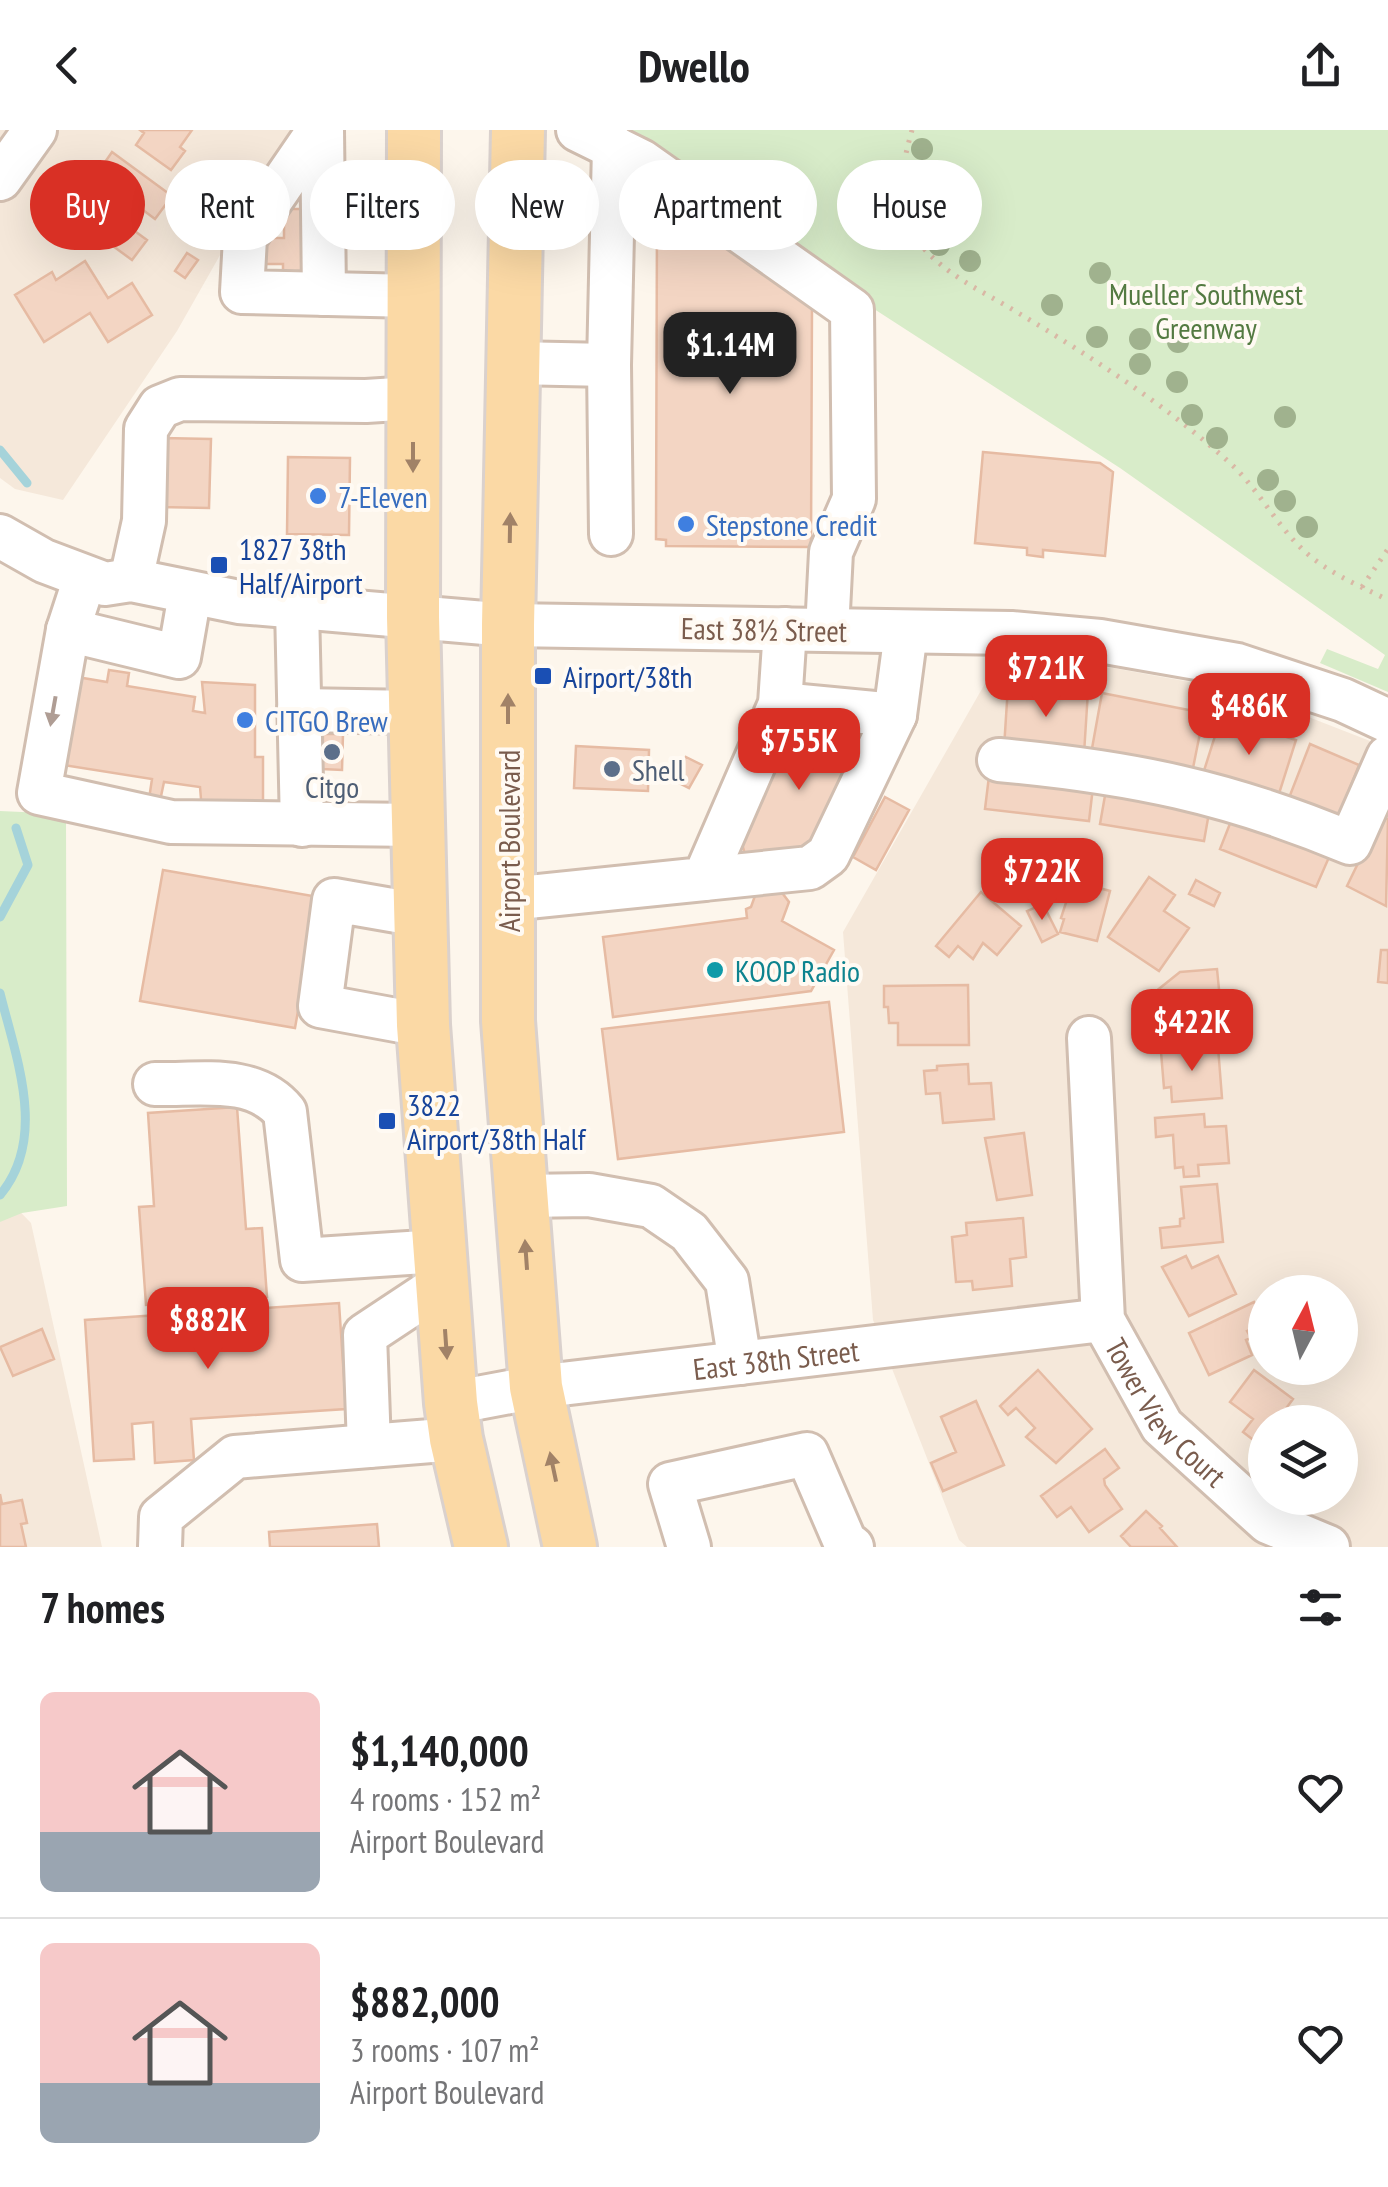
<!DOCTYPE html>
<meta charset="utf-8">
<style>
body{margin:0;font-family:"PT Sans Narrow",sans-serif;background:#f2f2f2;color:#202124;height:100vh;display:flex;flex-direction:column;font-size:38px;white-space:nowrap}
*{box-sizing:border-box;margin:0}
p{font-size:32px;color:#757577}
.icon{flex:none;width:55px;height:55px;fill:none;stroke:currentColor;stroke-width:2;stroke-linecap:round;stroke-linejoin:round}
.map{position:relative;height:1417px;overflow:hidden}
.details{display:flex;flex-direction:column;background:#fff;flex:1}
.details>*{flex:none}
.banner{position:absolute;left:30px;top:30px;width:1330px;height:90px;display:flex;gap:20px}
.needle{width:65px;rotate:7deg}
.tools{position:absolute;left:1248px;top:1145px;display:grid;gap:20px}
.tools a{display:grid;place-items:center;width:110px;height:110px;border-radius:50%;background:#fff;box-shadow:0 10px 40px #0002;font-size:50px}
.price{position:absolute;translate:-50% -85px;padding:0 22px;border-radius:20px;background:#d93025;color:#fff;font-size:32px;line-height:65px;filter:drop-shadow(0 2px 5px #0008)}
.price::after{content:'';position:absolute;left:50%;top:60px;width:30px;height:22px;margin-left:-15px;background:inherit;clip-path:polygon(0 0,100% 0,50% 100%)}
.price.active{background:#222;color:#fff}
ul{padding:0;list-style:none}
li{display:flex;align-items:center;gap:30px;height:250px;padding:0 40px}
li+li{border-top:2px solid #e0e0e0}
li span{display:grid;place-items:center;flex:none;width:280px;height:200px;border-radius:15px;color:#555}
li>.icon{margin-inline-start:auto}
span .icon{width:120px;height:120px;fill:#fffc;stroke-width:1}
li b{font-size:42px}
h2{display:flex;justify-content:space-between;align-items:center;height:120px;padding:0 40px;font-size:42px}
.chip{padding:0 35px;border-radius:45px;background:#fff;box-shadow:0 10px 40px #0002;font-size:35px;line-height:90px}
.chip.active{background:#d93025;color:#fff}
header{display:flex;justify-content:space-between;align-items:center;height:130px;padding:0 40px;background:#fff;font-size:45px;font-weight:700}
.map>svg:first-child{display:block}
</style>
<header><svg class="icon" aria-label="back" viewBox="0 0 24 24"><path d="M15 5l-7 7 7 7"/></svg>Dwello<svg class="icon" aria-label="share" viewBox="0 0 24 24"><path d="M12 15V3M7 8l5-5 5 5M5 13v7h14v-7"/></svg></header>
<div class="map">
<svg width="1388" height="1417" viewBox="0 0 1388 1417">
<rect width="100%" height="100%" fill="#fdf6ec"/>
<!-- residential -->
<path fill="#f5e8da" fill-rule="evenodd" d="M 0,0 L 291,0 L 177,201 L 63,370 L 15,359 L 0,348 Z
M 999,529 L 1113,538 L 1201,554 L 1293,581 L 1388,618 L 1388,1417 L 967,1417 L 959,1410 L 873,1190 L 843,802 ZM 1265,1162 L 1340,1162 L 1340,1238 L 1265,1238 ZM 1265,1292 L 1340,1292 L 1340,1368 L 1265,1368 Z
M 0,1061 L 31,1093 L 102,1417 L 0,1417 Z"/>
<!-- green -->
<path fill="#d8ecc9" d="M 618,0 L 1388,0 L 1388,562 L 1320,533 L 1327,519 L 1378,539 L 1385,525 L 1120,338 L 871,177 Z
M 0,681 L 66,684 L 67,1076 L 22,1083 L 0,1092 Z"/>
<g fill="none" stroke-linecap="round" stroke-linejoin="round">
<!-- stream -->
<path stroke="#a5d3da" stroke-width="9" d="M 0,320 L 27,353
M 0,787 L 28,735 L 16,698
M 0,863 C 16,928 48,1008 0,1065"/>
</g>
<!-- building -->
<path fill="#f3d5c3" stroke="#e6bba3" stroke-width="2.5" d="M 140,0 L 192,0 L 180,17 L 185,21 L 171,40 L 136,15 L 144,3 Z
M 112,22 L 172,66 L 155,89 L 127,68 L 114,86 L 147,110 L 132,130 L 72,86 L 100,47 L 96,45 Z
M 669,75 L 812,176 L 811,417 L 666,416 L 666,410 L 656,409 L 657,82 L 669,82 Z
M 284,79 L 313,79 L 312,149 L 283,149 L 283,134 L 259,134 L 259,108 L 284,108 Z
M 187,123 L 198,130 L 185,148 L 175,141 Z
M 85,131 L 108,168 L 132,153 L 152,185 L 108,212 L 90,183 L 44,212 L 15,165 L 52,142 L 56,150 Z
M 162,308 L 211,309 L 209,378 L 160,377 Z
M 983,322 L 1100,333 L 1113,342 L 1105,426 L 1043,420 L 1043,427 L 1027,425 L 1027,418 L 975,413 Z
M 288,327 L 350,328 L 349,405 L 287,404 Z
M 109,540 L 129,543 L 127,556 L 195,567 L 193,581 L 205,583 L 202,552 L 255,555 L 255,627 L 263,627 L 263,679 L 202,681 L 200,657 L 164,652 L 160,671 L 149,669 L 152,649 L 57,634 L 71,546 L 107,552 Z
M 1008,556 L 1088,561 L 1084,624 L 1004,618 Z
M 1102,563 L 1204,583 L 1192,643 L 1091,624 Z
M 1221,587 L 1296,610 L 1277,670 L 1202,647 Z
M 813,591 L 861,616 L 809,725 L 745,725 L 741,709 L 746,689 L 797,595 Z
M 323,604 L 343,604 L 342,640 L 322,639 Z
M 1310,614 L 1359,635 L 1336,693 L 1287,673 Z
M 576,616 L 649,620 L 648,661 L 574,658 Z
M 686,627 L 702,635 L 689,658 L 673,650 Z
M 989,646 L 1093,657 L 1089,691 L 985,679 Z
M 1106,660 L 1210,677 L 1204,711 L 1100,694 Z
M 885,667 L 909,680 L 876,740 L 853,727 Z
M 1233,686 L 1330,725 L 1316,757 L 1220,719 Z
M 1381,686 L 1388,689 L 1386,776 L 1347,756 Z
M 163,740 L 318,767 L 295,898 L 140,871 Z
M 1149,747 L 1175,765 L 1164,781 L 1189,798 L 1159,841 L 1108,807 Z
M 1196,750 L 1220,763 L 1214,776 L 1189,764 Z
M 1073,751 L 1110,761 L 1097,811 L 1060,802 L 1064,789 L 1061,788 Z
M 780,760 L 789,772 L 782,791 L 834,820 L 811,861 L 613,887 L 603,807 L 747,788 L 746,779 L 751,777 L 756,763 Z
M 981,762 L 1021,796 L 997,825 L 983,813 L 973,829 L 958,816 L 949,827 L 936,816 Z
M 1043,774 L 1058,804 L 1042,812 L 1027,781 Z
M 1381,820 L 1388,820 L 1388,853 L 1378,852 Z
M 1217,839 L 1223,900 L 1181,904 L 1179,879 L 1166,888 L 1150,866 L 1180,842 Z
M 968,855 L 969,915 L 898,915 L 898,893 L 889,893 L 888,877 L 884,877 L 884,856 Z
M 829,872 L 844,1002 L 618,1029 L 602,899 Z
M 1218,917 L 1222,968 L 1172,972 L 1171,957 L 1164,958 L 1161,922 Z
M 968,934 L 969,954 L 991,953 L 994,989 L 943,993 L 940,963 L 926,964 L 924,941 L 937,940 L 937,936 Z
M 237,977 L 246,1099 L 262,1098 L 267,1167 L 146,1175 L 139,1077 L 154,1076 L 148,983 Z
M 1204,984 L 1205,997 L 1226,996 L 1229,1033 L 1198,1035 L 1199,1046 L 1184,1047 L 1183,1037 L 1175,1038 L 1173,1005 L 1156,1007 L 1155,988 Z
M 1024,1003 L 1032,1065 L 997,1070 L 985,1008 Z
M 1217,1054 L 1223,1112 L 1162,1118 L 1160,1098 L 1180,1096 L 1180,1089 L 1184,1088 L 1181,1057 Z
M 1023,1088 L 1026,1127 L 1010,1129 L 1012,1156 L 973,1160 L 972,1151 L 956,1152 L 952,1107 L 967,1105 L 966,1093 Z
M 1186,1126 L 1192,1138 L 1218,1126 L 1236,1164 L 1189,1186 L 1162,1137 Z
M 1254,1172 L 1264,1193 L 1247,1201 L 1251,1208 L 1246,1210 L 1252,1225 L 1209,1245 L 1189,1203 Z
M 339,1173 L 346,1279 L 191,1289 L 194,1330 L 155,1333 L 153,1292 L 132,1294 L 134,1329 L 94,1331 L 85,1190 Z
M 42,1199 L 54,1229 L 13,1246 L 0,1217 Z
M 1038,1240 L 1092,1299 L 1056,1333 L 1026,1307 L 1035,1298 L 1016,1278 L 1008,1285 L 1000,1276 Z
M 1254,1240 L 1293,1269 L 1276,1292 L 1265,1292 L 1265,1319 L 1243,1302 L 1253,1289 L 1230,1272 Z
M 976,1271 L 1004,1335 L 943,1361 L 931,1333 L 956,1322 L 941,1287 Z
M 1105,1319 L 1119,1338 L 1104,1349 L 1105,1355 L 1122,1379 L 1089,1402 L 1071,1377 L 1057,1387 L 1041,1366 Z
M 0,1364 L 2,1374 L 22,1370 L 27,1393 L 21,1394 L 26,1417 L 0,1417 Z
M 1146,1381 L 1162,1396 L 1160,1398 L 1177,1417 L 1131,1417 L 1121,1406 Z
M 377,1394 L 379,1417 L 270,1417 L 269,1402 Z"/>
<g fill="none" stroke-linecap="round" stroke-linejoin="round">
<!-- minor casing -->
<g stroke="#d1beb0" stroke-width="48">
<g id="minor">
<path d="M 319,0 L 245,108 L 242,162 L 413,166"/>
<path d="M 322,0 L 324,164"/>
<path d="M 578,0 L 641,31 L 852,180 L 854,369 L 831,422 L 827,500"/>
<path d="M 0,49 L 35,0"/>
<path d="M 513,233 L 609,235"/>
<path d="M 611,404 L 609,235 L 614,17"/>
<path d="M 0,406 L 44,431 L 105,454 L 131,450 L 239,472 L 508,495 L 1011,503 L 1100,511 L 1237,535 L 1343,570 L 1388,591"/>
<path d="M 85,448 L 68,500 L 39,663 L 171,692 L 418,695"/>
<path d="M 131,450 L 144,391 L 146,299 L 160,277 L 180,269 L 366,271 L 413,268"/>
<path d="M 297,478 L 302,695"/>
<path d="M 68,500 L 179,527 L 190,464"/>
<path d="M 780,574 L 895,585"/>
<path d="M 299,580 L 415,582"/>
<path d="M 999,630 C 1130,642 1229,662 1350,713 L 1388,627"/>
<path d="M 704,749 L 810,738 L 828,725 L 895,585 L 906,502"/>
<path d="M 508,769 L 704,749 L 780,574 L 785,499"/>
<path d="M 420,785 L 334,770 L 320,876 L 423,895"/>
<path id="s1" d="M 1089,908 L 1103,1190 L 1162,1296 L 1268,1392 L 1328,1417"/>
<path d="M 155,954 C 200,955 254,944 285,982 L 302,1130 L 439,1121"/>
<path d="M 522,1066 L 589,1065 L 651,1076 L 689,1102 L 727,1151 L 740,1233"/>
<path d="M 442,1154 L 365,1205 L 369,1316 L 456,1309"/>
<path id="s2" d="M 451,1273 L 536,1257 L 1103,1190"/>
<path d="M 160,1417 L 161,1387 L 235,1327 L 369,1316"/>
<path d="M 689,1417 L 670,1354 L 807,1324 L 845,1412 L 852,1417"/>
</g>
</g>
<!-- major casing -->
<g stroke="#dad1cd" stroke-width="58">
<path id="major" d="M 414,0 L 413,487 L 423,895 L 451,1273 L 456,1309 L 481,1417
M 518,0 L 508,495 L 508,891 L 536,1257 L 570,1417"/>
</g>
<!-- path -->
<path stroke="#d9b8a5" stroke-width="5" stroke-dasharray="2.5 8" stroke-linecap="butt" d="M 912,0 C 902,37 892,75 916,109 C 943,145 983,161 1020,184 C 1093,228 1167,276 1230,333 C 1257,358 1273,389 1298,415 C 1323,441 1356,454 1388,470
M 1362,457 L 1388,419"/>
<!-- minor -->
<use href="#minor" stroke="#fff" stroke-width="42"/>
<!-- major -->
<use href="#major" stroke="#fbd9a5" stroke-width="52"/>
</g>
<!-- trees -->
<g fill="#a0b28e">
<circle cx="922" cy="19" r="11"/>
<circle cx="887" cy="64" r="11"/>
<circle cx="920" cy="78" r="11"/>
<circle cx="939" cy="115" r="11"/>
<circle cx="970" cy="131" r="11"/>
<circle cx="1100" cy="143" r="11"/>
<circle cx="1052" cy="175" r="11"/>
<circle cx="1097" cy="207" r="11"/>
<circle cx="1140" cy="209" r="11"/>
<circle cx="1178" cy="212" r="11"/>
<circle cx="1140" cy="234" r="11"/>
<circle cx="1177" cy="252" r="11"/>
<circle cx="1192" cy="285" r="11"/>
<circle cx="1285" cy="287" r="11"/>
<circle cx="1217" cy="308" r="11"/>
<circle cx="1268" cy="350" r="11"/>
<circle cx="1285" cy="371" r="11"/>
<circle cx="1307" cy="397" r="11"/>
</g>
<!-- one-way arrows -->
<defs><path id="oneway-solid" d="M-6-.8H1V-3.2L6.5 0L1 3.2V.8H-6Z" transform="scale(2.5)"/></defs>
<g fill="#a18267">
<use href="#oneway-solid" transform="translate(413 327) rotate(90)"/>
<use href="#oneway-solid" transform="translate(510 398) rotate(-89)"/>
<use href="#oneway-solid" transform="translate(508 579) rotate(-90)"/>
<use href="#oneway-solid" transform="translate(526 1125) rotate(-94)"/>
<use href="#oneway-solid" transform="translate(446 1214) rotate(86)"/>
<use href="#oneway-solid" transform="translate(553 1337) rotate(-102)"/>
</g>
<use fill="#af9d94" href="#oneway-solid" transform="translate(53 581) rotate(100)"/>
<!-- markers -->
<g fill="#3f7fe0" stroke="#fffaf3" stroke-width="4">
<circle cx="318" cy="366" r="10"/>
<circle cx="686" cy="394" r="10"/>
<circle cx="245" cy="590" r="10"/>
</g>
<g fill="#1a4fb4" stroke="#fffaf3" stroke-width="4">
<rect x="209" y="425" width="20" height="20" rx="5"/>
<rect x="533" y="536" width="20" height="20" rx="5"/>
<rect x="377" y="981" width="20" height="20" rx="5"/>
</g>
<g fill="#5c6f8a" stroke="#fffaf3" stroke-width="4">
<circle cx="332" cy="622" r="10"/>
<circle cx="612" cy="639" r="10"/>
</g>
<circle fill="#0f9aa8" stroke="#fffaf3" stroke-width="4" cx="715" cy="840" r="10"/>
<g text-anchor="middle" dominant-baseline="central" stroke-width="8" stroke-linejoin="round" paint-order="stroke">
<!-- park labels -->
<g font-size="30" fill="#537a41" stroke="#fffaf3">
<text x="1206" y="163">Mueller Southwest<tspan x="1206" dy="34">Greenway</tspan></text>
</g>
<!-- shop labels -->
<g font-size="30" fill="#366cbe" stroke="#fffaf3" text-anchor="start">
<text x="338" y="366">7-Eleven</text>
<text x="706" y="394">Stepstone Credit</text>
<text x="265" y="590">CITGO Brew</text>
</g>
<!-- transit labels -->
<g font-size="30" fill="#164399" stroke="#fffaf3" text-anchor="start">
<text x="239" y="418">1827 38th<tspan x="239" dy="34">Half/Airport</tspan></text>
<text x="563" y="546">Airport/38th</text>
<text x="407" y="974">3822<tspan x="407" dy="34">Airport/38th Half</tspan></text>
</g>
<!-- street labels -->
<g font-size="30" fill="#7a5c4d" stroke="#fffaf3">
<text transform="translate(764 499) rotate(1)">East 38½ Street</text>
<text transform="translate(508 711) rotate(-90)">Airport Boulevard</text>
<text stroke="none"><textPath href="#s2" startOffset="328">East 38th Street</textPath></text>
<text stroke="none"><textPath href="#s1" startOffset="395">Tower View Court</textPath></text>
</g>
<!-- service labels -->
<g font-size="30" fill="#4e5e75" stroke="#fffaf3" text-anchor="start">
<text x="632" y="639">Shell</text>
<text x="332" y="656" text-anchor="middle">Citgo</text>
</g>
<!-- culture labels -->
<g font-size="30" fill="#0d838f" stroke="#fffaf3" text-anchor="start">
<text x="735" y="840">KOOP Radio</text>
</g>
</g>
</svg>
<div class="tools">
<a><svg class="needle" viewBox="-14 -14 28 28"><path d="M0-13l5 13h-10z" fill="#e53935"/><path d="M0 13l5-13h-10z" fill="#757577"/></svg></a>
<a><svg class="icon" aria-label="layers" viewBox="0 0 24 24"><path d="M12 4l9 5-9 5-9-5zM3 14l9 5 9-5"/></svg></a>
</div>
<b class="price active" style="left:730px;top:267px">$1.14M</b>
<b class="price" style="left:1046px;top:590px">$721K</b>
<b class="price" style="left:1249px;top:628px">$486K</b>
<b class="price" style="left:799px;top:663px">$755K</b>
<b class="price" style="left:1042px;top:793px">$722K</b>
<b class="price" style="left:1192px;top:944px">$422K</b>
<b class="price" style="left:208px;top:1242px">$882K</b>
<div class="banner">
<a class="chip active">Buy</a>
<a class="chip">Rent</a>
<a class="chip">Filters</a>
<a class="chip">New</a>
<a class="chip">Apartment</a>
<a class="chip">House</a>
</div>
</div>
<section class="details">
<h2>7 homes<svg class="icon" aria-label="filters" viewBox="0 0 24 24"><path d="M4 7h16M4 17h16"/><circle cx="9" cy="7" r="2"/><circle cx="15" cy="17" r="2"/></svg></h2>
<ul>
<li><span style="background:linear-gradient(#f6c9c9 70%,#9aa5b1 0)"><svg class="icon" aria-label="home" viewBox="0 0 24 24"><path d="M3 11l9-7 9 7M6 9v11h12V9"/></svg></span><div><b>$1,140,000</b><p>4 rooms · 152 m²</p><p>Airport Boulevard</p></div><svg class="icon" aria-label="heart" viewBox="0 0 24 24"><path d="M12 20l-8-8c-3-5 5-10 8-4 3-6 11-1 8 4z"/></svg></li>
<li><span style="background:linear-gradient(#f6c9c9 70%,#9aa5b1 0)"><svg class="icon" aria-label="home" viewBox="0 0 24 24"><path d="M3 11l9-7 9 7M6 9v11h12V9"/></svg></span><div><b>$882,000</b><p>3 rooms · 107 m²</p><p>Airport Boulevard</p></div><svg class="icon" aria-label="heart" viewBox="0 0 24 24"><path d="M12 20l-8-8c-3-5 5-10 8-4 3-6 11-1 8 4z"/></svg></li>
</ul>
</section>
